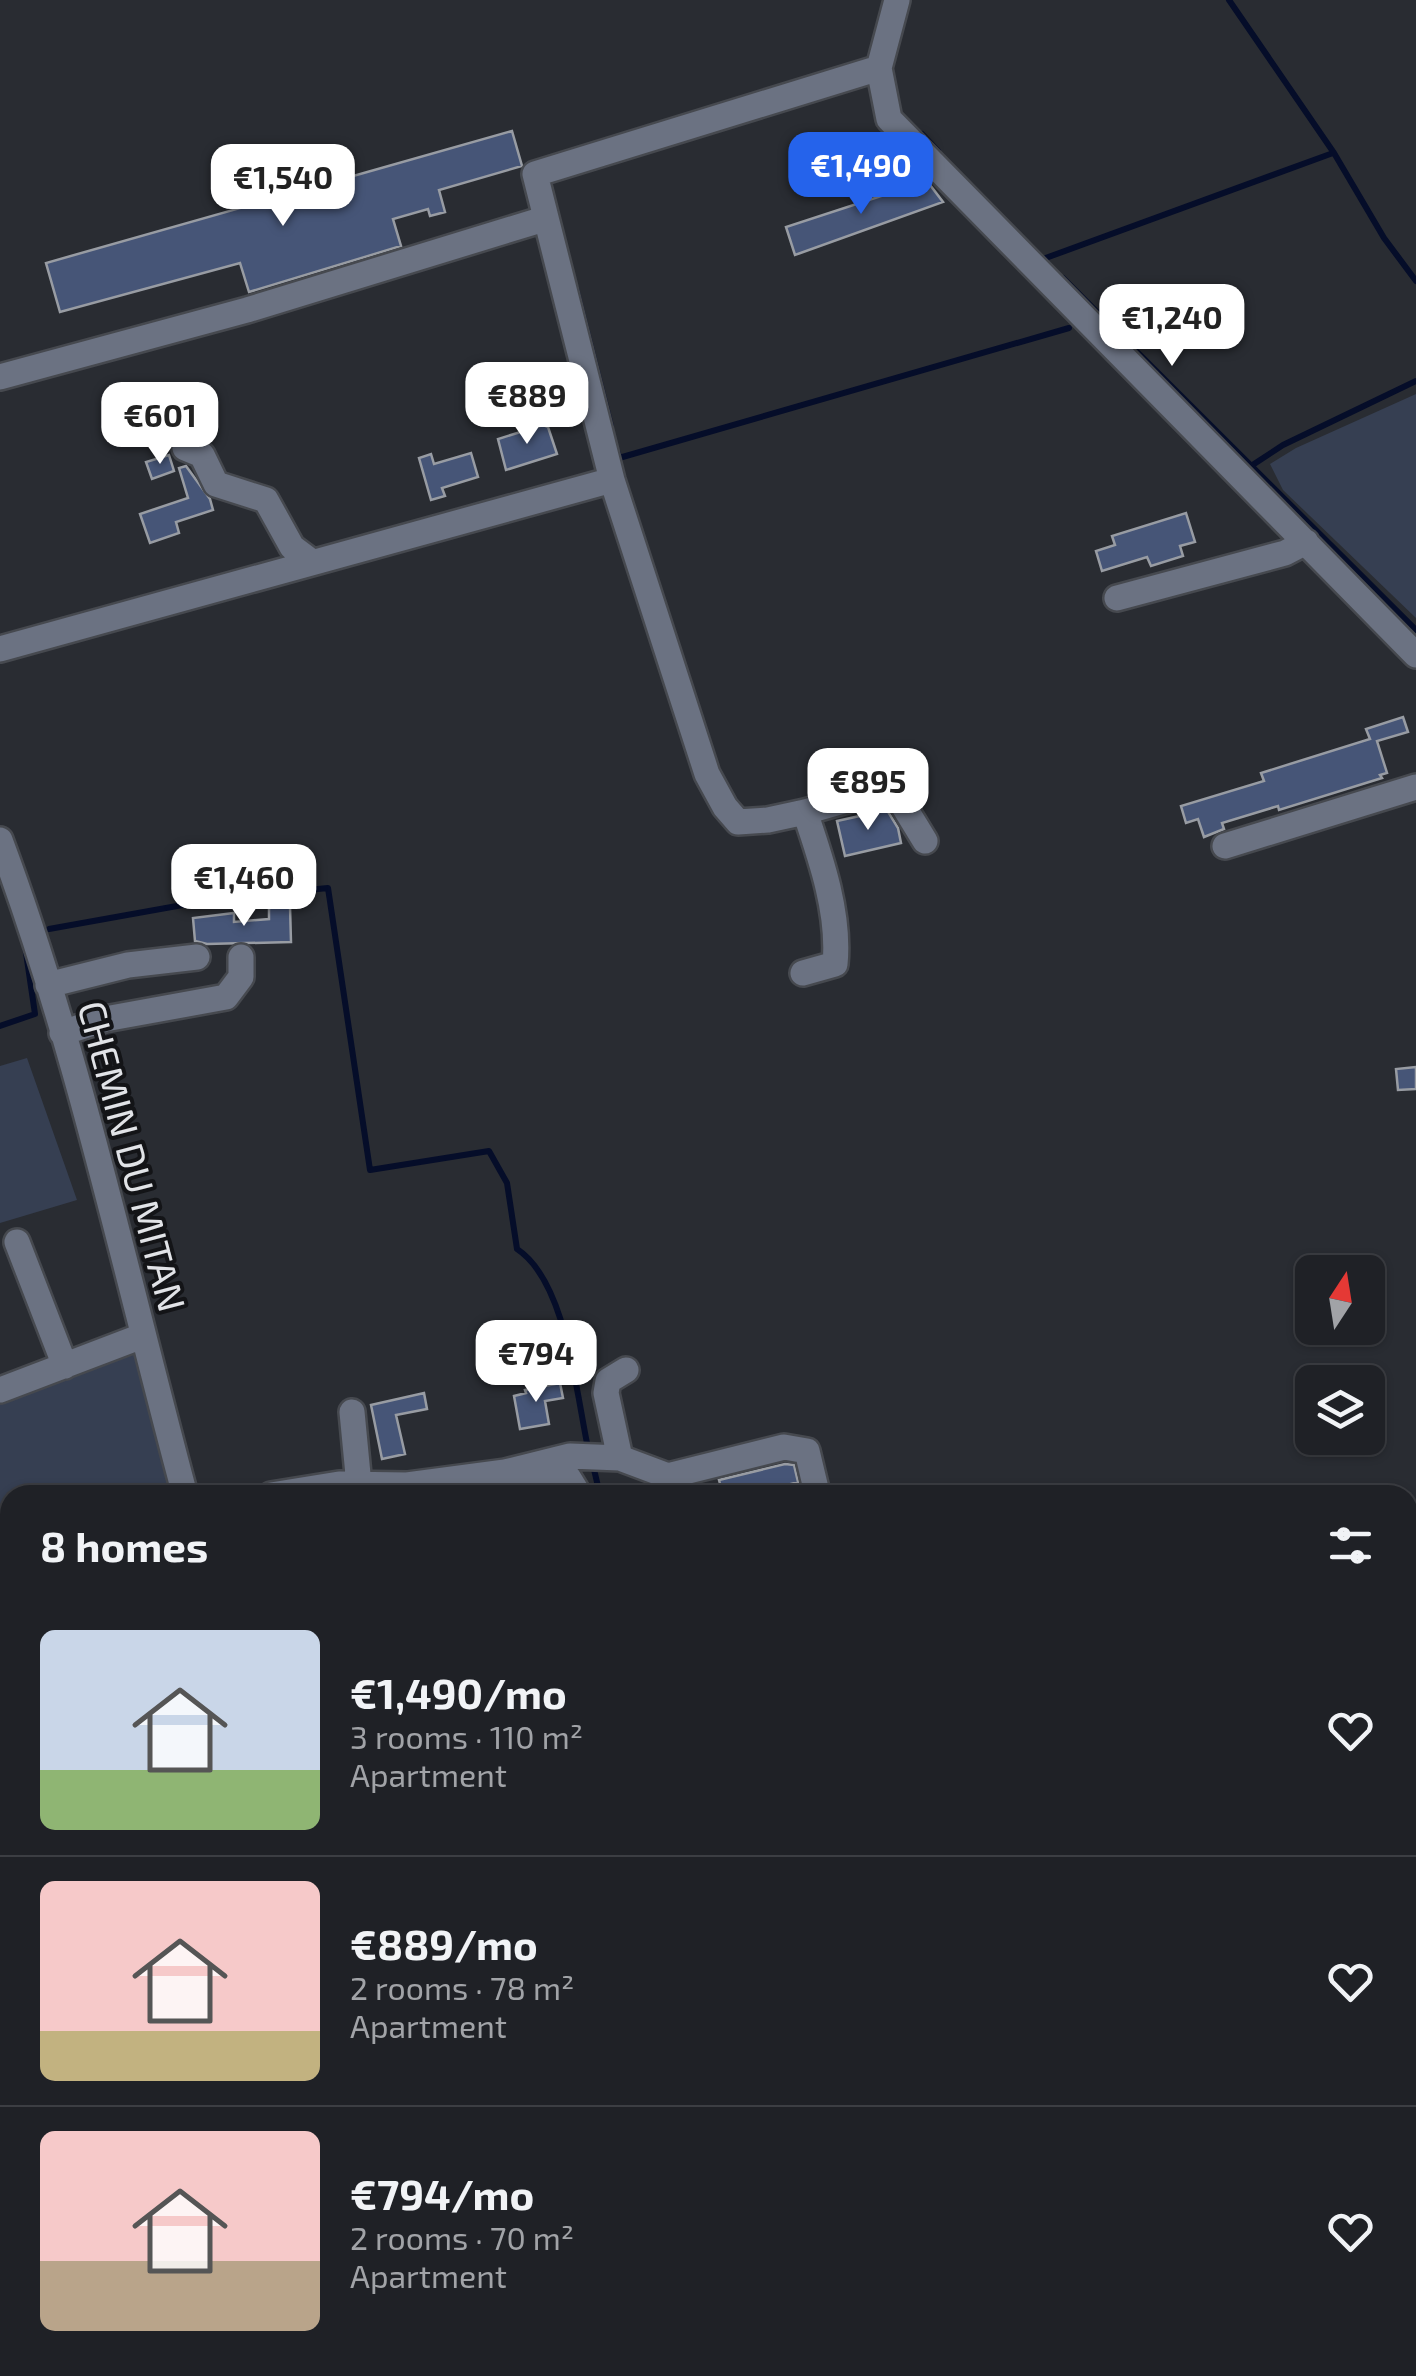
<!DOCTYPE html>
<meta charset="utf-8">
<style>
body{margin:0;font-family:"Exo 2",sans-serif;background:#2c2e32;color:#f1f3f6;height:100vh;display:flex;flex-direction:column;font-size:38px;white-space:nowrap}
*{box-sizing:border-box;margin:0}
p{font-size:32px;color:#a1a3a7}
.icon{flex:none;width:55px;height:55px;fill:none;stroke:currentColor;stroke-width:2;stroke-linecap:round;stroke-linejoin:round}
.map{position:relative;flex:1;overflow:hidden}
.side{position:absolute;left:0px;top:1485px;width:1418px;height:892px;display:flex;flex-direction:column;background:#1f2126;border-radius:30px 30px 0 0;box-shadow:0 2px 8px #0004,0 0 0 2px #3c3e43}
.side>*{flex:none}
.needle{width:65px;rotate:12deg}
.tools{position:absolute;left:1295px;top:1255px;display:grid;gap:20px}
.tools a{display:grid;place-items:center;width:90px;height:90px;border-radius:15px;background:#1f2126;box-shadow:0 2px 8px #0004,0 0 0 2px #3c3e43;font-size:50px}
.price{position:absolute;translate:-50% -85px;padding:0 22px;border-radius:20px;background:#fff;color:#222;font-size:32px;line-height:65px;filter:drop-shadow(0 2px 5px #0008)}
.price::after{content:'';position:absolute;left:50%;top:60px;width:30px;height:22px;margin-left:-15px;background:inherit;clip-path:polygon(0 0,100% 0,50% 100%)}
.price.selected{background:#2563eb;color:#fff}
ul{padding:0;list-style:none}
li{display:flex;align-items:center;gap:30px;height:250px;padding:0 40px}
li+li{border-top:2px solid #3c3e43}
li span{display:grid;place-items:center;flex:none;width:280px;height:200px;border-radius:15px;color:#555}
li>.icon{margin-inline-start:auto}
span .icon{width:120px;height:120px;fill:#fffc;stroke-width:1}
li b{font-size:42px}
h2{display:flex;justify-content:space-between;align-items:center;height:120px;padding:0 40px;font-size:42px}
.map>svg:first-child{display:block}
</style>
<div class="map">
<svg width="1416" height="2376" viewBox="0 0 1416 2376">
<rect width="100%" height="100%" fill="#292c32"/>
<!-- green -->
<path fill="#363f52" d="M 1416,394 L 1416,618 L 1283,490 L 1270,464 L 1296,448 Z
M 27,1058 L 77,1200 L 0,1223 L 0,1066 Z
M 133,1347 L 170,1495 L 10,1495 L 10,1585 L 0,1589 L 0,1397 Z
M 1416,1933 L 1416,2376 L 1173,2376 L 1170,2368 L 1408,2368 L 1408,1936 Z"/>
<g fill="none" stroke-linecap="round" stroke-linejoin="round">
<!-- stream -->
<path stroke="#050d29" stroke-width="6" d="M 1229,0 L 1334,153 L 1384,238 L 1416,281
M 922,134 L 938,151
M 1043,259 L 1333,153
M 1063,278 L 1416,630
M 576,288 L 611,426
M 618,453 L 619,458 L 1069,328
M 1251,466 L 1283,445 L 1416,381
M 49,929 L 216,899 L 328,888 L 370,1170 L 489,1151 L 507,1183 L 517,1249 C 566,1281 576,1392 588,1448
M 0,1026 L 35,1014 L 24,939
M 593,1465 L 600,1495"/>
</g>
<!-- building -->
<path fill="#465577" stroke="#989ca3" stroke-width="2.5" d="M 512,131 L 522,166 L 439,190 L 445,212 L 430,216 L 428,209 L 393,219 L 401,246 L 249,292 L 240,263 L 60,312 L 46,263 Z
M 927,181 L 943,202 L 795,255 L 786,227 Z
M 543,425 L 548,427 L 557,454 L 506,470 L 498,439 Z
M 471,453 L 478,477 L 442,488 L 445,496 L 431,500 L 419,458 L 431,454 L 434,464 Z
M 169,455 L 174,471 L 152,479 L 146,462 Z
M 186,466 L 210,499 L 213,510 L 176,522 L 179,533 L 150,543 L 140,514 L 188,498 L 179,468 Z
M 1186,513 L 1195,542 L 1180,546 L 1183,556 L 1151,566 L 1147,557 L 1102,571 L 1096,551 L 1115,545 L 1112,536 Z
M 1403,717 L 1408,732 L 1377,741 L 1387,773 L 1380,775 L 1382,778 L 1279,810 L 1278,806 L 1222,823 L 1224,829 L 1204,837 L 1198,819 L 1186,823 L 1181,806 L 1264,781 L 1261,773 L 1370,739 L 1366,729 Z
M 887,810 L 898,828 L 901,843 L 845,856 L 837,821 Z
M 290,906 L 291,942 L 207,944 L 195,941 L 193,918 L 234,913 L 234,922 L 269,919 L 269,908 Z
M 1416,1067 L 1416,1089 L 1398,1090 L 1396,1069 Z
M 560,1383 L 563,1398 L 545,1401 L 549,1424 L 520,1429 L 514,1396 L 526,1393 L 525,1390 Z
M 424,1393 L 427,1409 L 396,1415 L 405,1454 L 382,1459 L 371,1405 Z
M 785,1464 L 794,1465 L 798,1482 L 752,1495 L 723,1495 L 719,1480 Z"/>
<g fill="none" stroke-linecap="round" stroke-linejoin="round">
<!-- minor casing -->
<g stroke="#46494f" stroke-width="30">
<path id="minor" d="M 897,0 L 879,68 L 889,119 L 1416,655
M 879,68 L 535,174 L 612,480 L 707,774 L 725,807 L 738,822 L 768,820 L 805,812 L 892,787 L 925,841
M 0,377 L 247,310 L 544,219
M 185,448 L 202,455 L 216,484 L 266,500 L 292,547 L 312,562
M 1117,598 L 1285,553 L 1306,542
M 0,649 L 612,480
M 0,840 C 79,1052 126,1276 185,1495
M 1225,846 L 1416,787
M 803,973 L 835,964 C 840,914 821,859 805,812
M 48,985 L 128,965 L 197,957
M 62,1033 L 105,1019 L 226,997 L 241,977 L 241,957
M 17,1242 L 65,1366
M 0,1390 L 142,1336
M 352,1412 L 359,1485
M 620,1458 L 606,1393 L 608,1381 L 626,1370
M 518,1482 L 568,1477 L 579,1495
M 271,1495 L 339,1484 L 407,1485 L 505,1472 L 570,1456 L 620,1458 L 668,1476 L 784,1447 L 807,1451 L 817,1493
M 0,1616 L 10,1613
M 1408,1887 L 1416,1871
M 791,2368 L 798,2376
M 831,2368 L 838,2376
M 634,2376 L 653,2368
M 925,2376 L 946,2368"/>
</g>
<!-- minor -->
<use href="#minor" stroke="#6b7282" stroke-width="25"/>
</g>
<g text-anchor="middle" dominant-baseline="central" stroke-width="8" stroke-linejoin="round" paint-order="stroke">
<!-- street labels -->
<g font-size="38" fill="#e1e3e7" stroke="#131417">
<text transform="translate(133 1156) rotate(75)">CHEMIN DU MITAN</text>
</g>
</g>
</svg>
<div class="tools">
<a><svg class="needle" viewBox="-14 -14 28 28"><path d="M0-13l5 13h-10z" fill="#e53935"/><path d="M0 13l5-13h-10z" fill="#a1a3a7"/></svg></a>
<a><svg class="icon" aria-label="layers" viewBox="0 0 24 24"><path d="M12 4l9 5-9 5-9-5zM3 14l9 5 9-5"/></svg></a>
</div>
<b class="price selected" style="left:861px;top:217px">€1,490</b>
<b class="price" style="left:283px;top:229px">€1,540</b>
<b class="price" style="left:1172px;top:369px">€1,240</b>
<b class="price" style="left:527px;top:447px">€889</b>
<b class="price" style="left:160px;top:467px">€601</b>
<b class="price" style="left:868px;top:833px">€895</b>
<b class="price" style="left:244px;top:929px">€1,460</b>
<b class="price" style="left:536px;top:1405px">€794</b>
<section class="side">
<h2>8 homes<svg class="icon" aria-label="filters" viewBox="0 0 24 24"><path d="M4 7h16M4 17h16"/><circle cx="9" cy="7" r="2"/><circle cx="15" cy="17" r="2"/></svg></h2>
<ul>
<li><span style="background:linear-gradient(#c9d6e8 70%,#8fb573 0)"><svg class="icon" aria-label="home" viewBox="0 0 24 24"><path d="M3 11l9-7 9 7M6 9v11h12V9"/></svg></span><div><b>€1,490/mo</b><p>3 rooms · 110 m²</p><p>Apartment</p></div><svg class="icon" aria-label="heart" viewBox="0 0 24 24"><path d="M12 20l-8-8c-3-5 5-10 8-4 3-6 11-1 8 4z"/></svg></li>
<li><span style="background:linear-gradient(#f6c9c9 75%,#c2b280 0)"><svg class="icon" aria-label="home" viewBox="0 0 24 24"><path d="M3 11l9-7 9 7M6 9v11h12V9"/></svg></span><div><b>€889/mo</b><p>2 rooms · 78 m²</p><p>Apartment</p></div><svg class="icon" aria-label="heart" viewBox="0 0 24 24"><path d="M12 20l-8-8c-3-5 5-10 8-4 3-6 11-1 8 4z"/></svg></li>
<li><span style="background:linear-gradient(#f6c9c9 65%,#b9a48a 0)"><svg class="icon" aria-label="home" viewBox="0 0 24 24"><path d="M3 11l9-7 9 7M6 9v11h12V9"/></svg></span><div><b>€794/mo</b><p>2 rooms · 70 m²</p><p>Apartment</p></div><svg class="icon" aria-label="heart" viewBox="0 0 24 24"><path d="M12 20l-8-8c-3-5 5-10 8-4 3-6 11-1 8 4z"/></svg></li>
</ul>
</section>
</div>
